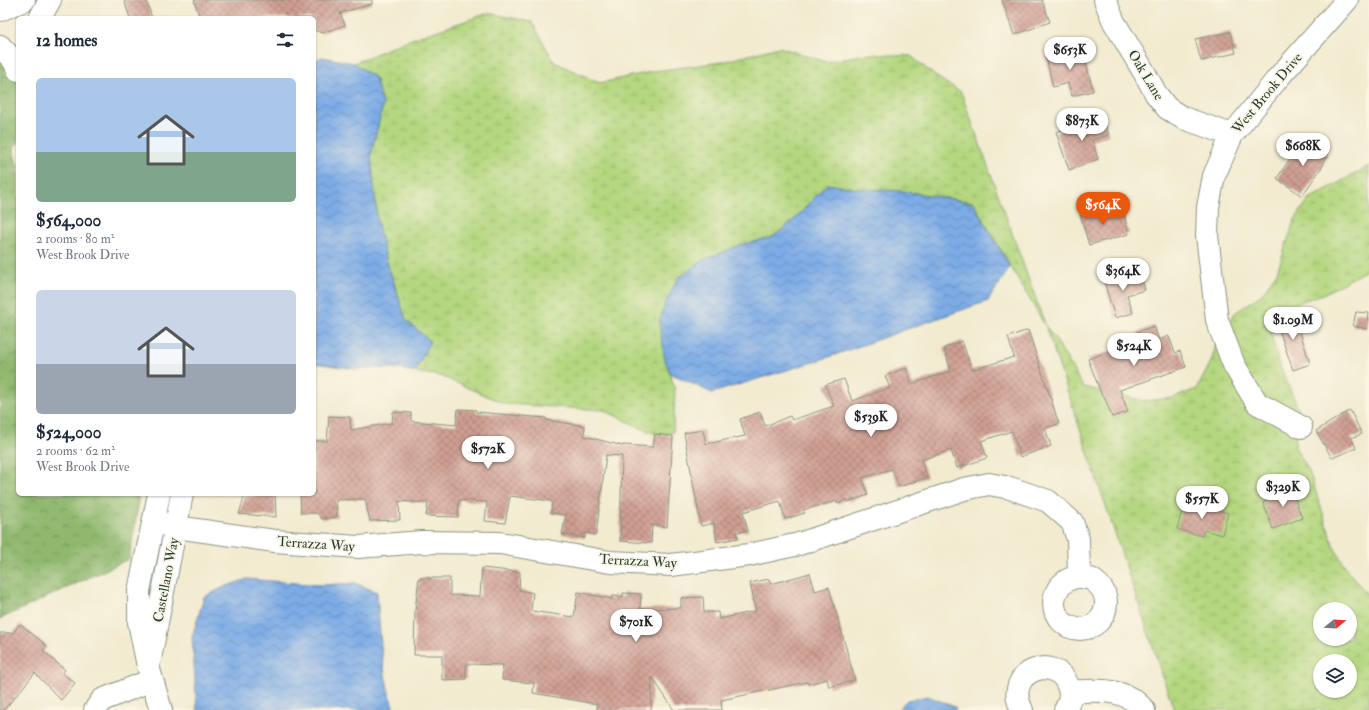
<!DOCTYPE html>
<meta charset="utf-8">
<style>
body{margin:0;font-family:"IM FELL Double Pica",serif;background:#f6f6f7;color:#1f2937;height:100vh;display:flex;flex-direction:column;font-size:15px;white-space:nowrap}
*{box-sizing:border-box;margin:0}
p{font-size:13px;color:#747a83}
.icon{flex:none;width:22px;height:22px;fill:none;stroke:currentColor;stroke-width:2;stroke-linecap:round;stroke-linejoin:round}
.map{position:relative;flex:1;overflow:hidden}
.panel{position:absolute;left:16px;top:16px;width:300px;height:480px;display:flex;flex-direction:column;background:#fff;border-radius:6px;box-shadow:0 1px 3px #0004}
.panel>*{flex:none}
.needle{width:26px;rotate:72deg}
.buttons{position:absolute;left:1313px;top:602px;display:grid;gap:8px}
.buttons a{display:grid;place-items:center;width:44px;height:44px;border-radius:50%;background:#fff;box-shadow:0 1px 3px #0004;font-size:20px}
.price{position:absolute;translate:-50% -34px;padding:0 9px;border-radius:14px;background:#fff;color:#222;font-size:13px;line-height:26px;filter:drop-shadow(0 1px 2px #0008)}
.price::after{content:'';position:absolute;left:50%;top:24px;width:12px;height:9px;margin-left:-6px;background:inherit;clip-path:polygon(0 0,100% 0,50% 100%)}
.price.selected{background:#ea580c;color:#fff}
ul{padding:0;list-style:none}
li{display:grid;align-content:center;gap:8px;height:212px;padding:0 20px}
li span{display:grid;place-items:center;height:124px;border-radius:6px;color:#555}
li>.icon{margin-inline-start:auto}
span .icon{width:72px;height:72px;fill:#fffc;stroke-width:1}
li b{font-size:17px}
h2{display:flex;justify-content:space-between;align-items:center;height:48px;padding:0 20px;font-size:17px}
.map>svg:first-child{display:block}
</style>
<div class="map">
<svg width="1369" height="710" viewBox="0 0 1369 710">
<defs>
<pattern id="forest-crowns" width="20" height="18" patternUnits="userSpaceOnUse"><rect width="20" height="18" fill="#8fb86e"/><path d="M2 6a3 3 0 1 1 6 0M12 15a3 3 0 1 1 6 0" fill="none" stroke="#74975b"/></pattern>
<pattern id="wetland-marsh" width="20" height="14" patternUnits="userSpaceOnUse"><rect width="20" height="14" fill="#b4d77f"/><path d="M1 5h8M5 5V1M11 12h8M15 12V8" fill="none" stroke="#9ab96e"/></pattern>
<pattern id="water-waves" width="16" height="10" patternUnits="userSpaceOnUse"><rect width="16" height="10" fill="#7cabe6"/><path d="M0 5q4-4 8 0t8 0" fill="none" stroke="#658cbb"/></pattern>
<pattern id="building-cross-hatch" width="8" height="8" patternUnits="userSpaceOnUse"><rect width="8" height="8" fill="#d09f93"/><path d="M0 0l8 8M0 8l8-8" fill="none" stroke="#a88379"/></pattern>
</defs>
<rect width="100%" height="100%" fill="#fcf5e5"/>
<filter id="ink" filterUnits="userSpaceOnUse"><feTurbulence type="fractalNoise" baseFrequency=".025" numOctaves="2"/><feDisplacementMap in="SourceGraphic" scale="8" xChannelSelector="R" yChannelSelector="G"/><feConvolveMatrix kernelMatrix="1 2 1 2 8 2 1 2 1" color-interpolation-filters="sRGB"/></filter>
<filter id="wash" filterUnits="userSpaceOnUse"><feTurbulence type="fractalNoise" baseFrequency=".012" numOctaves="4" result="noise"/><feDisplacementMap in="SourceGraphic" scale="16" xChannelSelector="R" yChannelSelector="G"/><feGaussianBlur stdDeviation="0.9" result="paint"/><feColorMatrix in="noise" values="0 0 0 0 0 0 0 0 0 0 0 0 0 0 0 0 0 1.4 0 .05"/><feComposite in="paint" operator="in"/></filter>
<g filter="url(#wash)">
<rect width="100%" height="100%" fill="#f2ebd0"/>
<!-- forest -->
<path fill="url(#forest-crowns)" stroke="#577a51" d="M 0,55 L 18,78 L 18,143 L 13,150 L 18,167 L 18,494 L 138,494 L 138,506 L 129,559 L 0,619 Z"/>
<!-- wetland -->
<path fill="url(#wetland-marsh)" stroke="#6a8a5a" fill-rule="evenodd" d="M 489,13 L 532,22 L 554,62 L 600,83 L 655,71 L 722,62 L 779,47 L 826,62 L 866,54 L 911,56 L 935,76 L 961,92 L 1046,327 L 1056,340 L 1083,387 L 1144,401 L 1172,398 L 1197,389 L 1211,362 L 1219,336 L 1234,314 L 1262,294 L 1277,272 L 1294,221 L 1309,199 L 1362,170 L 1369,165 L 1369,269 L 1323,294 L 1280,309 L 1271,334 L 1279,364 L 1300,413 L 1297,418 L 1295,447 L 1309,471 L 1334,547 L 1348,571 L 1366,593 L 1369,601 L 1369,710 L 1174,710 L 1046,327 L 973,202 L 903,191 L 860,189 L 827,184 L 793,221 L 773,237 L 740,245 L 703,260 L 677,279 L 665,360 L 675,389 L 673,432 L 661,436 L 643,429 L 604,410 L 505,404 L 441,376 L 415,372 L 429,341 L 406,320 L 386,259 L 377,220 L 371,154 L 383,105 L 375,78 L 354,63 L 406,41 ZM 1320,609 L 1350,609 L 1350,639 L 1320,639 ZM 1320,661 L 1350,661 L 1350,691 L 1320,691 Z"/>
<!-- water -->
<path fill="url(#water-waves)" stroke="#4e748d" d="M 322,57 L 354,63 L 375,78 L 383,105 L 371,154 L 377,220 L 386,259 L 406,320 L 430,341 L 415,372 L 397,368 L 355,369 L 314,363 L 314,61 Z
M 827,184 L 860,189 L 903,191 L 973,203 L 1010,267 L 988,301 L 927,322 L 829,357 L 712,393 L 670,373 L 665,360 L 659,323 L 664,306 L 677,279 L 703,260 L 740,245 L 773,237 L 793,221 Z
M 247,579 L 320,585 L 355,583 L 377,592 C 380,631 381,672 394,710 L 197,710 L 192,637 L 204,597 L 224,587 Z
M 928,696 L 955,707 L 956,710 L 898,710 L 907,700 Z"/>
<g id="blocks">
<!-- building -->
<path fill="url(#building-cross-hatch)" d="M 124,0 L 146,0 L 152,18 L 130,18 Z
M 194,0 L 372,0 L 372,4 L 340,13 L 345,25 L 322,33 L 314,30 L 314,18 L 200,18 Z
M 1002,0 L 1042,0 L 1050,22 L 1014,35 Z
M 1230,32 L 1236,53 L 1201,61 L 1195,39 Z
M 1082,47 L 1093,91 L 1072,96 L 1068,83 L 1053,87 L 1046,57 Z
M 1102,116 L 1109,135 L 1092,140 L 1098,159 L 1069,170 L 1056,132 Z
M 1304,138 L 1328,155 L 1323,162 L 1324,164 L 1302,196 L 1277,178 Z
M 1106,206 L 1110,219 L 1124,215 L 1129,234 L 1089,245 L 1080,214 Z
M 1139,270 L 1145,290 L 1127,295 L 1133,313 L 1115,318 L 1104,281 Z
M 1294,312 L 1310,364 L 1293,370 L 1275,318 Z
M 1356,312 L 1369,313 L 1367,329 L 1353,326 Z
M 1154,326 L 1159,340 L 1169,336 L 1175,353 L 1180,351 L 1186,367 L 1120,390 L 1128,412 L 1112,417 L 1104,396 L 1102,396 L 1088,359 L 1113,350 L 1115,355 L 1142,345 L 1137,332 Z
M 1028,330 L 1059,424 L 1045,428 L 1051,446 L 1020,457 L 1012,431 L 981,441 L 987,458 L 957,468 L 951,450 L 921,460 L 927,477 L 899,487 L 892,469 L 862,478 L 868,495 L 848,502 L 847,499 L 838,504 L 837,501 L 803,510 L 805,513 L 785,519 L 780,501 L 743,512 L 748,531 L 736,532 L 738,538 L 717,542 L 714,523 L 701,526 L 684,433 L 703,430 L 706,444 L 745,436 L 740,419 L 760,412 L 765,426 L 790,416 L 792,420 L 834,406 L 825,385 L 844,379 L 852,401 L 890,388 L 885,376 L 906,368 L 912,384 L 951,371 L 944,348 L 962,341 L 972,370 L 1014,357 L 1008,337 Z
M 458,409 L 476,410 L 476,412 L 546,418 L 546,420 L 585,426 L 584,436 L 623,446 L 623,445 L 653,447 L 655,434 L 673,436 L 667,527 L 652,525 L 651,543 L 620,541 L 622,456 L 606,455 L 596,535 L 585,533 L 585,538 L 562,534 L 566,515 L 551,513 L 552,501 L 510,496 L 505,523 L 485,521 L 487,502 L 459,500 L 458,517 L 426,516 L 428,503 L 399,501 L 400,520 L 370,521 L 365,499 L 336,500 L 337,517 L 322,519 L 317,513 L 301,513 L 300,494 L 314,494 L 314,441 L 327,441 L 329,416 L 350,417 L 351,430 L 392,423 L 393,412 L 411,413 L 411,421 L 456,425 Z
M 1350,410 L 1362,434 L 1351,438 L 1356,448 L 1332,458 L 1316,431 Z
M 1290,485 L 1302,518 L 1273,529 L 1263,503 Z
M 266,494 L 275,494 L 276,517 L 239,514 L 244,497 Z
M 1185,501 L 1228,513 L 1222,535 L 1204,530 L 1202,536 L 1177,529 Z
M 482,568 L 520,572 L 519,590 L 533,593 L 531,611 L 574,617 L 578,592 L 612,599 L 612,596 L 623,597 L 623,593 L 641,594 L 640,609 L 681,608 L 681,598 L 703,597 L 704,612 L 718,612 L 719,619 L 756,611 L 750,583 L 769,579 L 771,584 L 810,573 L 815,591 L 829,587 L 855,680 L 829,687 L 827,679 L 808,684 L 807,682 L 721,700 L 722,710 L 674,710 L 652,677 L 651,710 L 597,710 L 597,704 L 533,693 L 534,683 L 502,680 L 503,665 L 466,664 L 466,679 L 442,680 L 442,655 L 414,655 L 415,611 L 419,578 L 450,578 L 450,595 L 480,596 Z
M 20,624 L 47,646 L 43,651 L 65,670 L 62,673 L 75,683 L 61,700 L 35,673 L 4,710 L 0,710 L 0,633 L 13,633 Z"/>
</g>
</g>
<g filter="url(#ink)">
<use href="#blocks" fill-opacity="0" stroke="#889482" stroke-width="1"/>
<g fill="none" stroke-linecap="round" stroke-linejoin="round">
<!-- minor casing -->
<g stroke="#889482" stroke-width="24">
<path id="minor" d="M 1105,0 L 1114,22 L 1144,72 L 1156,94 L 1167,108 L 1183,118 L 1232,135
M 0,10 L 24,0
M 40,18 L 50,0
M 0,46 L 14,61 L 18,70
M 1301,427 L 1257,403 L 1234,365 L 1217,320 L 1207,235 L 1208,207 L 1214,176 L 1232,135 L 1278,78 L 1347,0
M 159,494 L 139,591 L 139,622 L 148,666 L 161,710
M 154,522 L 176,527 L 275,541 L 358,547 L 422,542 L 500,543 L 610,562 L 671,565 L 749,555 L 799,544 L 964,489 L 989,484 L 1010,488 L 1048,501 L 1072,522 L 1078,539 L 1079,576
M1054 603a26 26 0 1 1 52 0a26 26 0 1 1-52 0Z
M 150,659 L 182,494
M 1070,692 C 1096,690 1126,687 1144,710
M 95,710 L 102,700 L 152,680
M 1022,710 C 1001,671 1059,650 1069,689 C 1071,696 1069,704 1065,710"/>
</g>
<!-- minor -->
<use href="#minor" stroke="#fff" stroke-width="22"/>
</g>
</g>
<g text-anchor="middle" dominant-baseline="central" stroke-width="3.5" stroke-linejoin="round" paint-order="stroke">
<!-- street labels -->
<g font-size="14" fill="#1f3d34" stroke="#fcf5e5">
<text transform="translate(1146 75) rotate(59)">Oak Lane</text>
<text transform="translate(1267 93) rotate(-50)">West Brook Drive</text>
<text transform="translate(316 544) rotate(4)">Terrazza Way</text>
<text transform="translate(638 561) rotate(3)">Terrazza Way</text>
<text transform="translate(166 580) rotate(-79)">Castellano Way</text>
</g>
</g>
</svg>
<div class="buttons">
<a><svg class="needle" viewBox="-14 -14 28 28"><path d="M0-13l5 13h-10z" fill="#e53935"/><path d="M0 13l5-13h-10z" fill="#747a83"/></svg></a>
<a><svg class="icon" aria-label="layers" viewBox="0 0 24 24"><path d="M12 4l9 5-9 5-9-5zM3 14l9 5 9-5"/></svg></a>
</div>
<b class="price" style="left:1070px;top:71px">$653K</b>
<b class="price" style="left:1082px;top:142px">$873K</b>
<b class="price" style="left:1303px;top:167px">$668K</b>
<b class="price selected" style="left:1103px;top:226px">$564K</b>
<b class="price" style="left:1123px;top:292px">$364K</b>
<b class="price" style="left:1293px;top:341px">$1.09M</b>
<b class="price" style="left:1134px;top:367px">$524K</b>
<b class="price" style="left:871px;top:438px">$539K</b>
<b class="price" style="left:488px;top:470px">$572K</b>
<b class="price" style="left:1283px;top:508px">$329K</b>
<b class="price" style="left:1202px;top:520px">$557K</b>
<b class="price" style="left:636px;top:643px">$701K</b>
<section class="panel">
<h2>12 homes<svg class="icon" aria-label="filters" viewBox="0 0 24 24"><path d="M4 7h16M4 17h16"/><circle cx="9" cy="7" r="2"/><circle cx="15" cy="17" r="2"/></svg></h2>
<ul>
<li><span style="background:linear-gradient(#a9c7e8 60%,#7fa58c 0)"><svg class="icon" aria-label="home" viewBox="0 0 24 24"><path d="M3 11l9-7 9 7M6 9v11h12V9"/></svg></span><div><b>$564,000</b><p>2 rooms · 80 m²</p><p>West Brook Drive</p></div></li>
<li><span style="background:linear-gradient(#c9d6e8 60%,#9aa5b1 0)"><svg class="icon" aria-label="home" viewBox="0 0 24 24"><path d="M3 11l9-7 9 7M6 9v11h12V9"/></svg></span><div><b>$524,000</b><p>2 rooms · 62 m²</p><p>West Brook Drive</p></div></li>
</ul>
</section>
</div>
